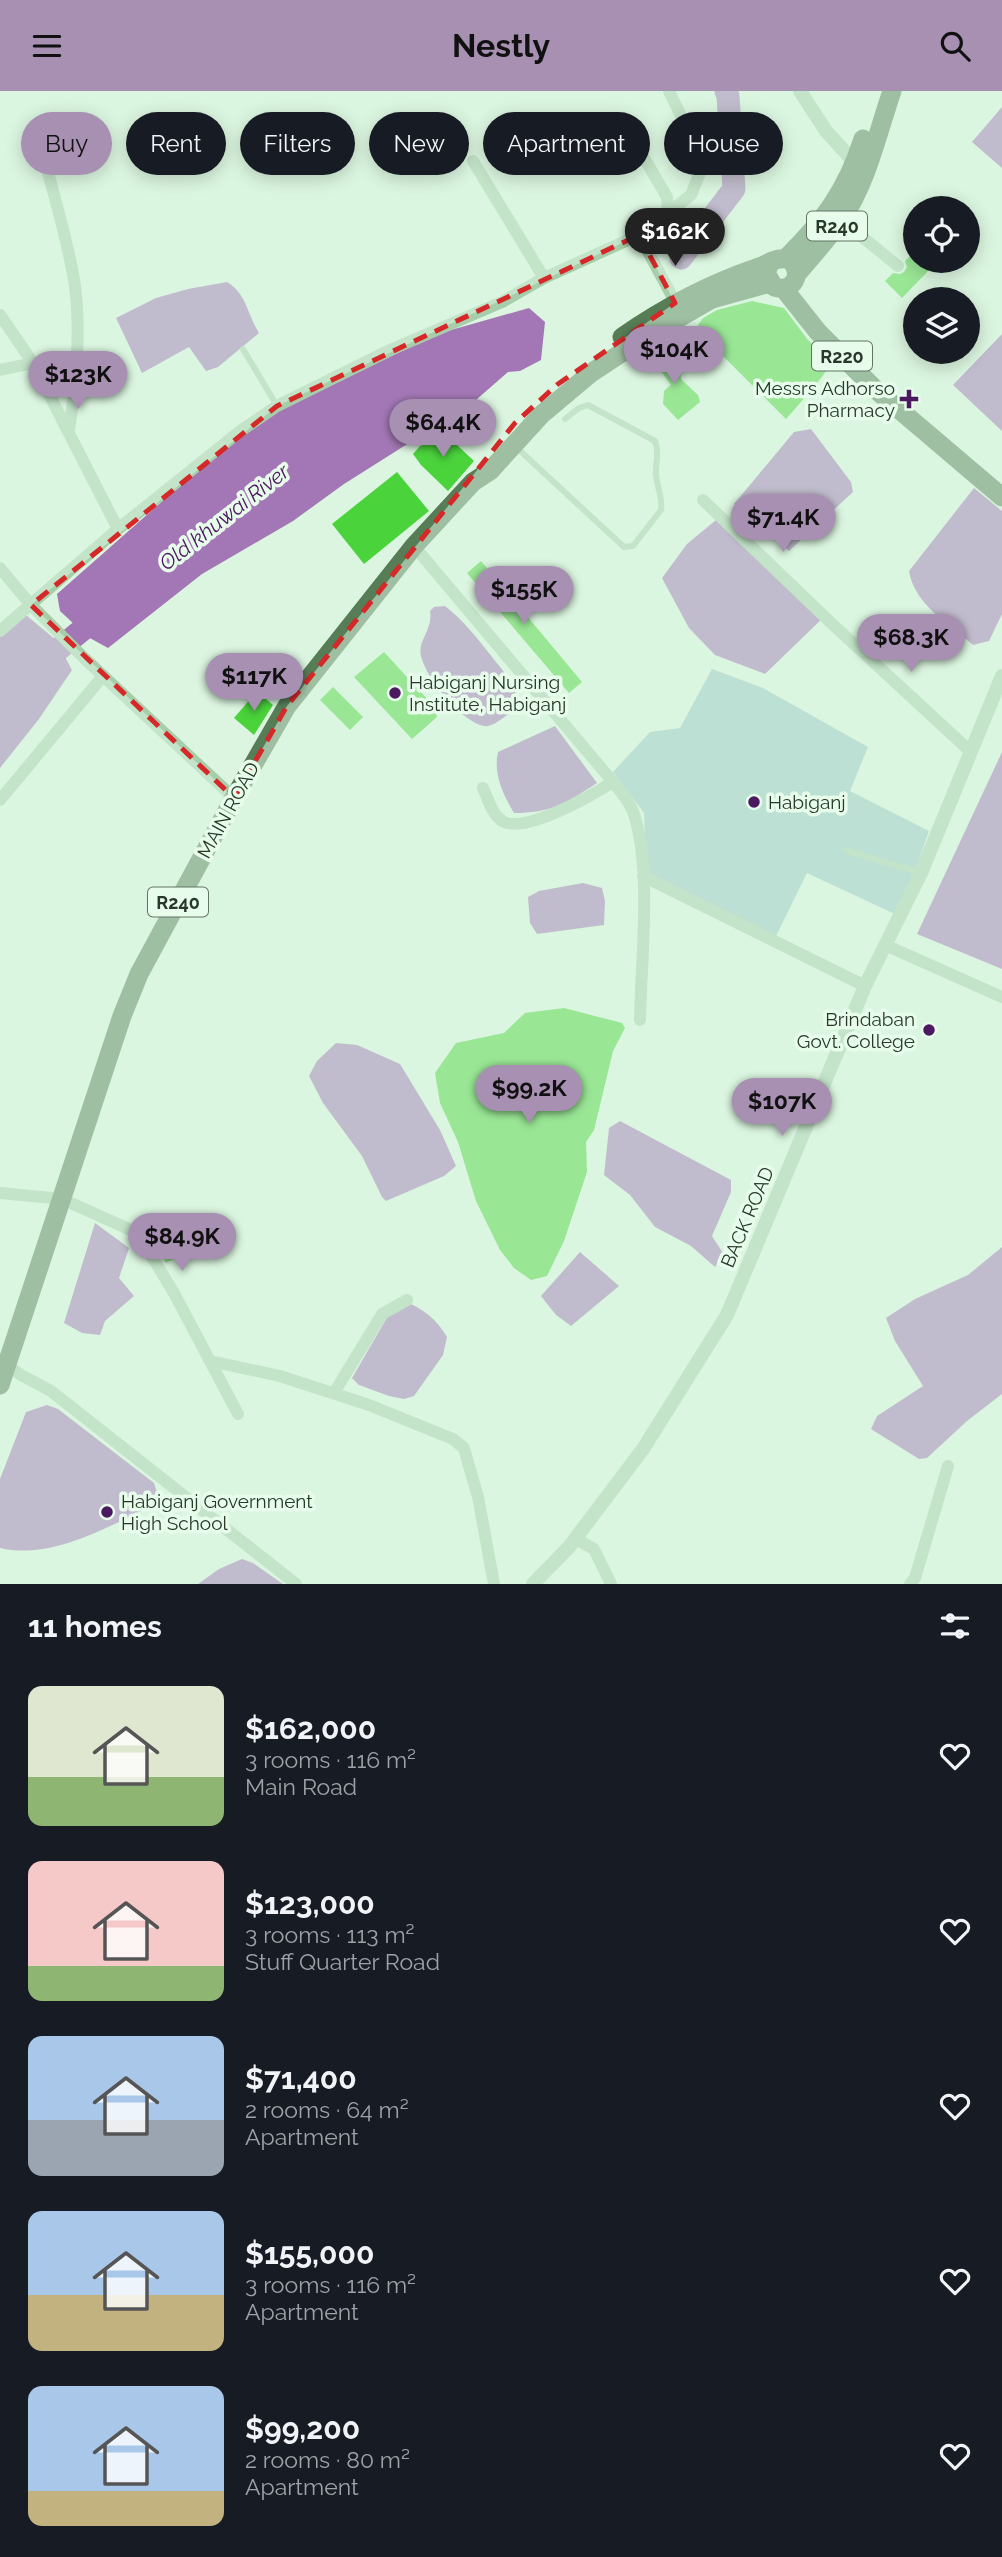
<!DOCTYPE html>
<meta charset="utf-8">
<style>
body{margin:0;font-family:Raleway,sans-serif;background:#242831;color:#f1f3f6;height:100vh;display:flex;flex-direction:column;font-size:26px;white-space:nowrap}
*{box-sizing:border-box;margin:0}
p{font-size:23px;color:#9ea1a6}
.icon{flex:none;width:38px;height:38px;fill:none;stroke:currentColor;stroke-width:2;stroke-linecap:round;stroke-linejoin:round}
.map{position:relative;height:1493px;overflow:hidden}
.details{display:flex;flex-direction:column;background:#171b24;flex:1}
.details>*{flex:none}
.guide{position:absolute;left:21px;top:21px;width:961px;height:63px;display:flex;gap:14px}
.tools{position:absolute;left:903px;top:105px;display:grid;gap:14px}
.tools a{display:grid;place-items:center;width:77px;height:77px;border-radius:50%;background:#171b24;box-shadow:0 4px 18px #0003;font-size:35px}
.price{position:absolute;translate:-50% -60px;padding:0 16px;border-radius:24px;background:#a790b2;color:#111;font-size:23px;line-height:46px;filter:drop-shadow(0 2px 4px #0008)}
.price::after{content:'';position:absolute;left:50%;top:42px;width:21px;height:16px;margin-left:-10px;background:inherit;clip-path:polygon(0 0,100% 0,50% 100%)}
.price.active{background:#222;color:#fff}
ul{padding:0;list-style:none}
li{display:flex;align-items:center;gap:21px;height:175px;padding:0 28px}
li span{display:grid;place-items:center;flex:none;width:196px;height:140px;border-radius:14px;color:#555}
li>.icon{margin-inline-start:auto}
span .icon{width:84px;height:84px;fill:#fffc;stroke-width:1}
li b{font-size:30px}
h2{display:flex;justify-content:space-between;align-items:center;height:84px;padding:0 28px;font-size:30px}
.pill{padding:0 24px;border-radius:32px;background:#171b24;box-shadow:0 4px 18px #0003;font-size:24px;line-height:63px}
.pill.active{background:#a790b2;color:#111}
header{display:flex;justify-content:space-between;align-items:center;height:91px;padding:0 28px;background:#a790b2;color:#111;font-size:32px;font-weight:700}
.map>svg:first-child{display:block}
</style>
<header><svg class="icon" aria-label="menu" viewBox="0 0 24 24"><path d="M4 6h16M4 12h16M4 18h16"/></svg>Nestly<svg class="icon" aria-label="search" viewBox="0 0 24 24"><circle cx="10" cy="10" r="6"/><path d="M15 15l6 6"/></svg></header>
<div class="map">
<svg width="1002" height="1493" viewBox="0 0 1002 1493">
<rect width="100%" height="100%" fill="#dbf5e0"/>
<!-- green -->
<path fill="#99c6c6" d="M 712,578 L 763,597 L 868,656 L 850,700 L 929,740 L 899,825 L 807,782 L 776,845 L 647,788 L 644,722 L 613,681 L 650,641 L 680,637 Z"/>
<!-- water -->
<path fill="#a377b5" d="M 1002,16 L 1002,77 L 972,51 Z
M 227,191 C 247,203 247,223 259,242 L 218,276 L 206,280 L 189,256 L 142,282 L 116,227 L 156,207 L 188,198 Z
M 529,217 L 545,231 L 541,269 L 520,280 L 508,281 L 461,322 L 439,333 L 344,393 L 293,430 L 202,483 L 108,557 L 88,546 L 60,520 L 57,503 L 166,407 L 264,327 L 437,243 Z
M 1002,243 L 1002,340 L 953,294 Z
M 811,338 L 851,391 L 853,401 L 789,460 L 734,413 L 794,341 Z
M 974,397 L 1002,420 L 1002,523 L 989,550 L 973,554 C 949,533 914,513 909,480 Z
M 722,424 L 827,523 L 765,583 L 715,564 L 689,537 L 662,487 L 687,453 Z
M 445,515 C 462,528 479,549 492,566 C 507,585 531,609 503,627 C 497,631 491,636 484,635 C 460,630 426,587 421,565 C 417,549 433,540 430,520 L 434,516 Z
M 26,524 L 56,549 L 72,579 L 39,628 L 0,677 L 0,542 Z
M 555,635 L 597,692 C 566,712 552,722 514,722 C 503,704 493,682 498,661 Z
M 1002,661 L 1002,878 L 917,843 Z
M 583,792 L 602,797 L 605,810 L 604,834 L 537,843 L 530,832 L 528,806 L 539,800 Z
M 336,952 L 357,954 L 400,973 L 440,1039 L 456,1075 L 444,1085 L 386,1110 L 382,1106 L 362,1065 L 323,1012 L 309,985 L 317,970 Z
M 620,1030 L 731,1089 L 731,1101 L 712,1145 L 723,1162 L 715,1176 L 691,1155 L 655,1136 L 630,1104 L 604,1084 L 609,1037 Z
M 95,1132 L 129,1157 L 119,1187 L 134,1205 L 105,1230 L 100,1244 L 82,1242 L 64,1232 Z
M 1002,1156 L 1002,1303 L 967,1330 L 927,1367 L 919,1368 L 871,1338 L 877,1325 L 923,1295 L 895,1250 L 886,1227 L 915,1208 L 968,1184 Z
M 580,1161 L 619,1195 L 571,1235 L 556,1224 L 541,1205 Z
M 406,1211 C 424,1218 437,1229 447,1246 L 443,1264 L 414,1305 L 404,1308 L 389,1305 L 359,1294 L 352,1287 L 392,1218 Z
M 47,1314 L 58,1318 L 154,1392 L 158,1405 L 150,1416 C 105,1437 51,1469 0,1457 L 0,1388 L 26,1321 Z
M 242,1468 L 253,1472 L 283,1493 L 198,1493 L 219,1478 Z"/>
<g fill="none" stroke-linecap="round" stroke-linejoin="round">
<!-- river -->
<path stroke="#a377b5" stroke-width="23" d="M 681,167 L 734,98 L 728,5 L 726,0
M 38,575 L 104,521"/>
</g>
<!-- building -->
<path fill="#4ad33b" d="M 915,160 L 915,170 L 926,170 L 932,176 L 902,207 L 885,190 L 893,182 L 900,183 L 904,181 L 907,176 L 905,170 Z
M 752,210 L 784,217 L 808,249 L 832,272 L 815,295 L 786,328 L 719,261 L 698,234 L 703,227 L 717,219 Z
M 657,254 L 681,282 L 681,288 L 698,304 L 700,311 L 678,329 L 663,313 L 664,300 L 671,294 L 647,261 Z
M 439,337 L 474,370 L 448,400 L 421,374 L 413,363 L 420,355 L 427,352 L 426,347 Z
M 397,381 L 429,420 L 364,473 L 332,433 Z
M 481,470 L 582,591 L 569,602 L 467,482 Z
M 384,561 L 430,611 L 436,605 L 442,614 L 435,620 L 437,626 L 412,648 L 354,586 Z
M 333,596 L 363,626 L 350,639 L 320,609 Z
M 257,600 L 273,614 L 254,644 L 234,627 Z
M 564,917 L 622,932 L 625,937 L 613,960 L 594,1039 L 586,1051 L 587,1081 L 564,1150 L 547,1185 L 531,1189 L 514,1177 L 500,1159 L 476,1110 L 458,1051 L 440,1012 L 435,982 L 456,952 L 504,942 L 525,922 Z
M 164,1145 L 177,1166 L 166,1172 L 153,1151 Z"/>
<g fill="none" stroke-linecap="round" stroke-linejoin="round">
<!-- service -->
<path stroke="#a6ceaa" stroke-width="6" d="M 243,258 L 277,315
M 517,357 L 624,456 L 633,455 L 661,419 C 663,408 657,396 656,384 C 655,372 660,362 655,350 L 588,314 L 579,317 L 565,328
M 847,760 L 919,781"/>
<!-- minor -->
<path stroke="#a6ceaa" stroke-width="12" d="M 41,54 C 52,100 68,148 75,195 C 81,243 76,292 69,339
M 473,70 L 544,187
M 668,122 L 691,104 L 701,79 L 693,50 L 669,0
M 838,126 L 898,175
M 639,144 L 679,218
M 0,224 L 33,272 L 118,438
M 0,279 L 33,272
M 703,409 L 829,530 L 971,661
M 414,455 L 613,691 C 621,701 630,711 634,723 C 652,779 641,869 640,929
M 0,477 L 31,514 L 84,567 L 234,707
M 0,540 L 118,438 L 239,341 L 277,315 L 390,259 L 502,211 L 544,187 L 639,144 L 662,129 L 668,122 L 667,106 L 632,46
M 483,697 C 488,708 492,723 502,730 C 524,744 594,703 613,691
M 0,709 L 103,585
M 643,785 L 865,895
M 885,854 L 1002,906
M 0,1102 L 62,1108 L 133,1140 L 143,1151 L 174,1202 L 238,1323
M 210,1270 L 280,1285 L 369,1314 L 453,1348 L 464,1357 L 469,1375 L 478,1406 L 494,1493
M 3,1271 L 21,1284 L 51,1300 L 296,1493
M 334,1302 L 382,1223 L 407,1209
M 576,1448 L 594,1458 L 611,1493
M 910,1493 L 915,1487 L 948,1375"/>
<!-- tertiary -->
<path stroke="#a6ceaa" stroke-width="14" d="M 800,0 L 826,40 L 855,72
M 533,1493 L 569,1456 L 643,1358 L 727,1224 L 865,895 L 921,782 L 1002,585"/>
<!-- primary -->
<path stroke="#577d57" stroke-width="19" d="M 785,168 C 824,129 846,101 863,48
M 797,183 C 812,165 829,147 842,128 C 868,89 877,43 892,0
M 784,198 L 818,241 L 875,298 L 1002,406
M 622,246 C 665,216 709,193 759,176 C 770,172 777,165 790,169 C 804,183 793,202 774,196 L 766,182 L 770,172
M 0,1294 L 122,925 L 139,883 L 234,707 L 287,615 L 414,455 L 473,391 L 490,380 L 541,324 L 591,282 L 644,247 L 712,208 L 770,192"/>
</g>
<!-- marked area -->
<path d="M0 0H1002V1493H0ZM 639,144 L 675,212 L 558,293 L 515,332 L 287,615 L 234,707 L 31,514 L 277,315 Z" fill="#dbf5e0" fill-opacity=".55" fill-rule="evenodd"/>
<path fill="none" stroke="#d62828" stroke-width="5" stroke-dasharray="14 9" stroke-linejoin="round" d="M 639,144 L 675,212 L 558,293 L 515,332 L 287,615 L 234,707 L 31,514 L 277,315 Z"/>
<!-- markers -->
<g fill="#4c1860" stroke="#e8fcec" stroke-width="2.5">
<path d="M905.5 297.5h7v7h7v7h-7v7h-7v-7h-7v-7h7z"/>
<circle cx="395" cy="602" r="7"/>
<circle cx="754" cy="711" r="7"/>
<circle cx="929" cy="939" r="7"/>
<circle cx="107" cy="1421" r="7"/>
</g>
<g text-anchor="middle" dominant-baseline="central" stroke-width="7" stroke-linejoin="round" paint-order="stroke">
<!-- shield labels -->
<g fill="#e8fcec" stroke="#627462" stroke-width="2">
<rect x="807" y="120.5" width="60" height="29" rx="5"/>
<rect x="812" y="250.5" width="60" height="29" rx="5"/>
<rect x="148" y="796.5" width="60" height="29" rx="5"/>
</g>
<g font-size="18" font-weight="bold" fill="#283a27">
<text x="837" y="135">R240</text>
<text x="842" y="265">R220</text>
<text x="178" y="811">R240</text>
</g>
<!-- poi labels -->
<g font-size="19" fill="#283a27" stroke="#e8fcec" text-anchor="start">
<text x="895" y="297" text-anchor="end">Messrs Adhorso<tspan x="895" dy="22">Pharmacy</tspan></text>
<text x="409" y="591">Habiganj Nursing<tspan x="409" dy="22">Institute, Habiganj</tspan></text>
<text x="768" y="711">Habiganj</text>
<text x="915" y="928" text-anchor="end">Brindaban<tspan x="915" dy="22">Govt. College</tspan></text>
<text x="121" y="1410">Habiganj Government<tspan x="121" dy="22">High School</tspan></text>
</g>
<!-- street labels -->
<g font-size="19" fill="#283a27" stroke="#e8fcec">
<text transform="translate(228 719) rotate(-61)">MAIN ROAD</text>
<text transform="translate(747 1126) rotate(-67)">BACK ROAD</text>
</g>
<!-- water labels -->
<g font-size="21" font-style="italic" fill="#4c1860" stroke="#e8fcec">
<text transform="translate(224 426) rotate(-38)">Old khuwai River</text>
</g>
</g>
</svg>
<div class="tools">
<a><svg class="icon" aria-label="locate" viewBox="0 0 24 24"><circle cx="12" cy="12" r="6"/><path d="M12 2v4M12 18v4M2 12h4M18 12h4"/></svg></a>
<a><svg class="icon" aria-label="layers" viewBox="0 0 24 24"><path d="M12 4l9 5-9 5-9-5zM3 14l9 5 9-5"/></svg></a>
</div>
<b class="price active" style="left:675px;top:177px">$162K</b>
<b class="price" style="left:674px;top:295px">$104K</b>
<b class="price" style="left:78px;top:320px">$123K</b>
<b class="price" style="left:443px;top:368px">$64.4K</b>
<b class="price" style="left:783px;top:463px">$71.4K</b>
<b class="price" style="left:524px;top:535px">$155K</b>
<b class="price" style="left:911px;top:583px">$68.3K</b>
<b class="price" style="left:254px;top:622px">$117K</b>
<b class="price" style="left:529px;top:1034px">$99.2K</b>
<b class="price" style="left:782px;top:1047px">$107K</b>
<b class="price" style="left:182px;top:1182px">$84.9K</b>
<div class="guide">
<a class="pill active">Buy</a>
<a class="pill">Rent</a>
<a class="pill">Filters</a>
<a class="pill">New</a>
<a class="pill">Apartment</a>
<a class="pill">House</a>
</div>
</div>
<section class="details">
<h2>11 homes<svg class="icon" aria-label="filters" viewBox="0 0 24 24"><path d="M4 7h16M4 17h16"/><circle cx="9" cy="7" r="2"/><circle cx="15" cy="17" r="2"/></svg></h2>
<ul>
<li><span style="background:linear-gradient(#dfe7d0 65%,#8fb573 0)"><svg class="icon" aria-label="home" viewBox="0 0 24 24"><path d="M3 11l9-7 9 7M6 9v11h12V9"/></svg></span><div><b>$162,000</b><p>3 rooms · 116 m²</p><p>Main Road</p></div><svg class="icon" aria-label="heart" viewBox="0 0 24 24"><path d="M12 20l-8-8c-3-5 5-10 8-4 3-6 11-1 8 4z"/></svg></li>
<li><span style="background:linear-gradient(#f6c9c9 75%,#8fb573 0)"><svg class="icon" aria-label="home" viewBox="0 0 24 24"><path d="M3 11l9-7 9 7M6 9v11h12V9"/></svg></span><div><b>$123,000</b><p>3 rooms · 113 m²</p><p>Stuff Quarter Road</p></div><svg class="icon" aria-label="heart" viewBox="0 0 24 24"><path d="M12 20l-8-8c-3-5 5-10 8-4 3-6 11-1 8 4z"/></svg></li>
<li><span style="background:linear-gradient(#a9c7e8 60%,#9aa5b1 0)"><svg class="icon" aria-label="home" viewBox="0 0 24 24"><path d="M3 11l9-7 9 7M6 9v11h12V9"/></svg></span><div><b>$71,400</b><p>2 rooms · 64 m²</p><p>Apartment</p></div><svg class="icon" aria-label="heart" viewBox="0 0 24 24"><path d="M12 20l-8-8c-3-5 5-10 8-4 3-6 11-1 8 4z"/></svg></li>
<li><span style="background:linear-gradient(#a9c7e8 60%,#c2b280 0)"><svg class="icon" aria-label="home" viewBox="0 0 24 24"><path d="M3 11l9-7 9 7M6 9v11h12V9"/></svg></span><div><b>$155,000</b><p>3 rooms · 116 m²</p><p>Apartment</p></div><svg class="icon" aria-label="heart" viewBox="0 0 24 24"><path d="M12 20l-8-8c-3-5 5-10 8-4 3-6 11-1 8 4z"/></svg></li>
<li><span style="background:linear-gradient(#a9c7e8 75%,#c2b280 0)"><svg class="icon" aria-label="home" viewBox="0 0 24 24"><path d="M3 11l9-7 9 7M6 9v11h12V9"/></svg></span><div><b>$99,200</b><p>2 rooms · 80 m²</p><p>Apartment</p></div><svg class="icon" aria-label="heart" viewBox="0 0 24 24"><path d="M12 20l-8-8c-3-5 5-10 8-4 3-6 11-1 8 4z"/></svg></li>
</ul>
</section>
